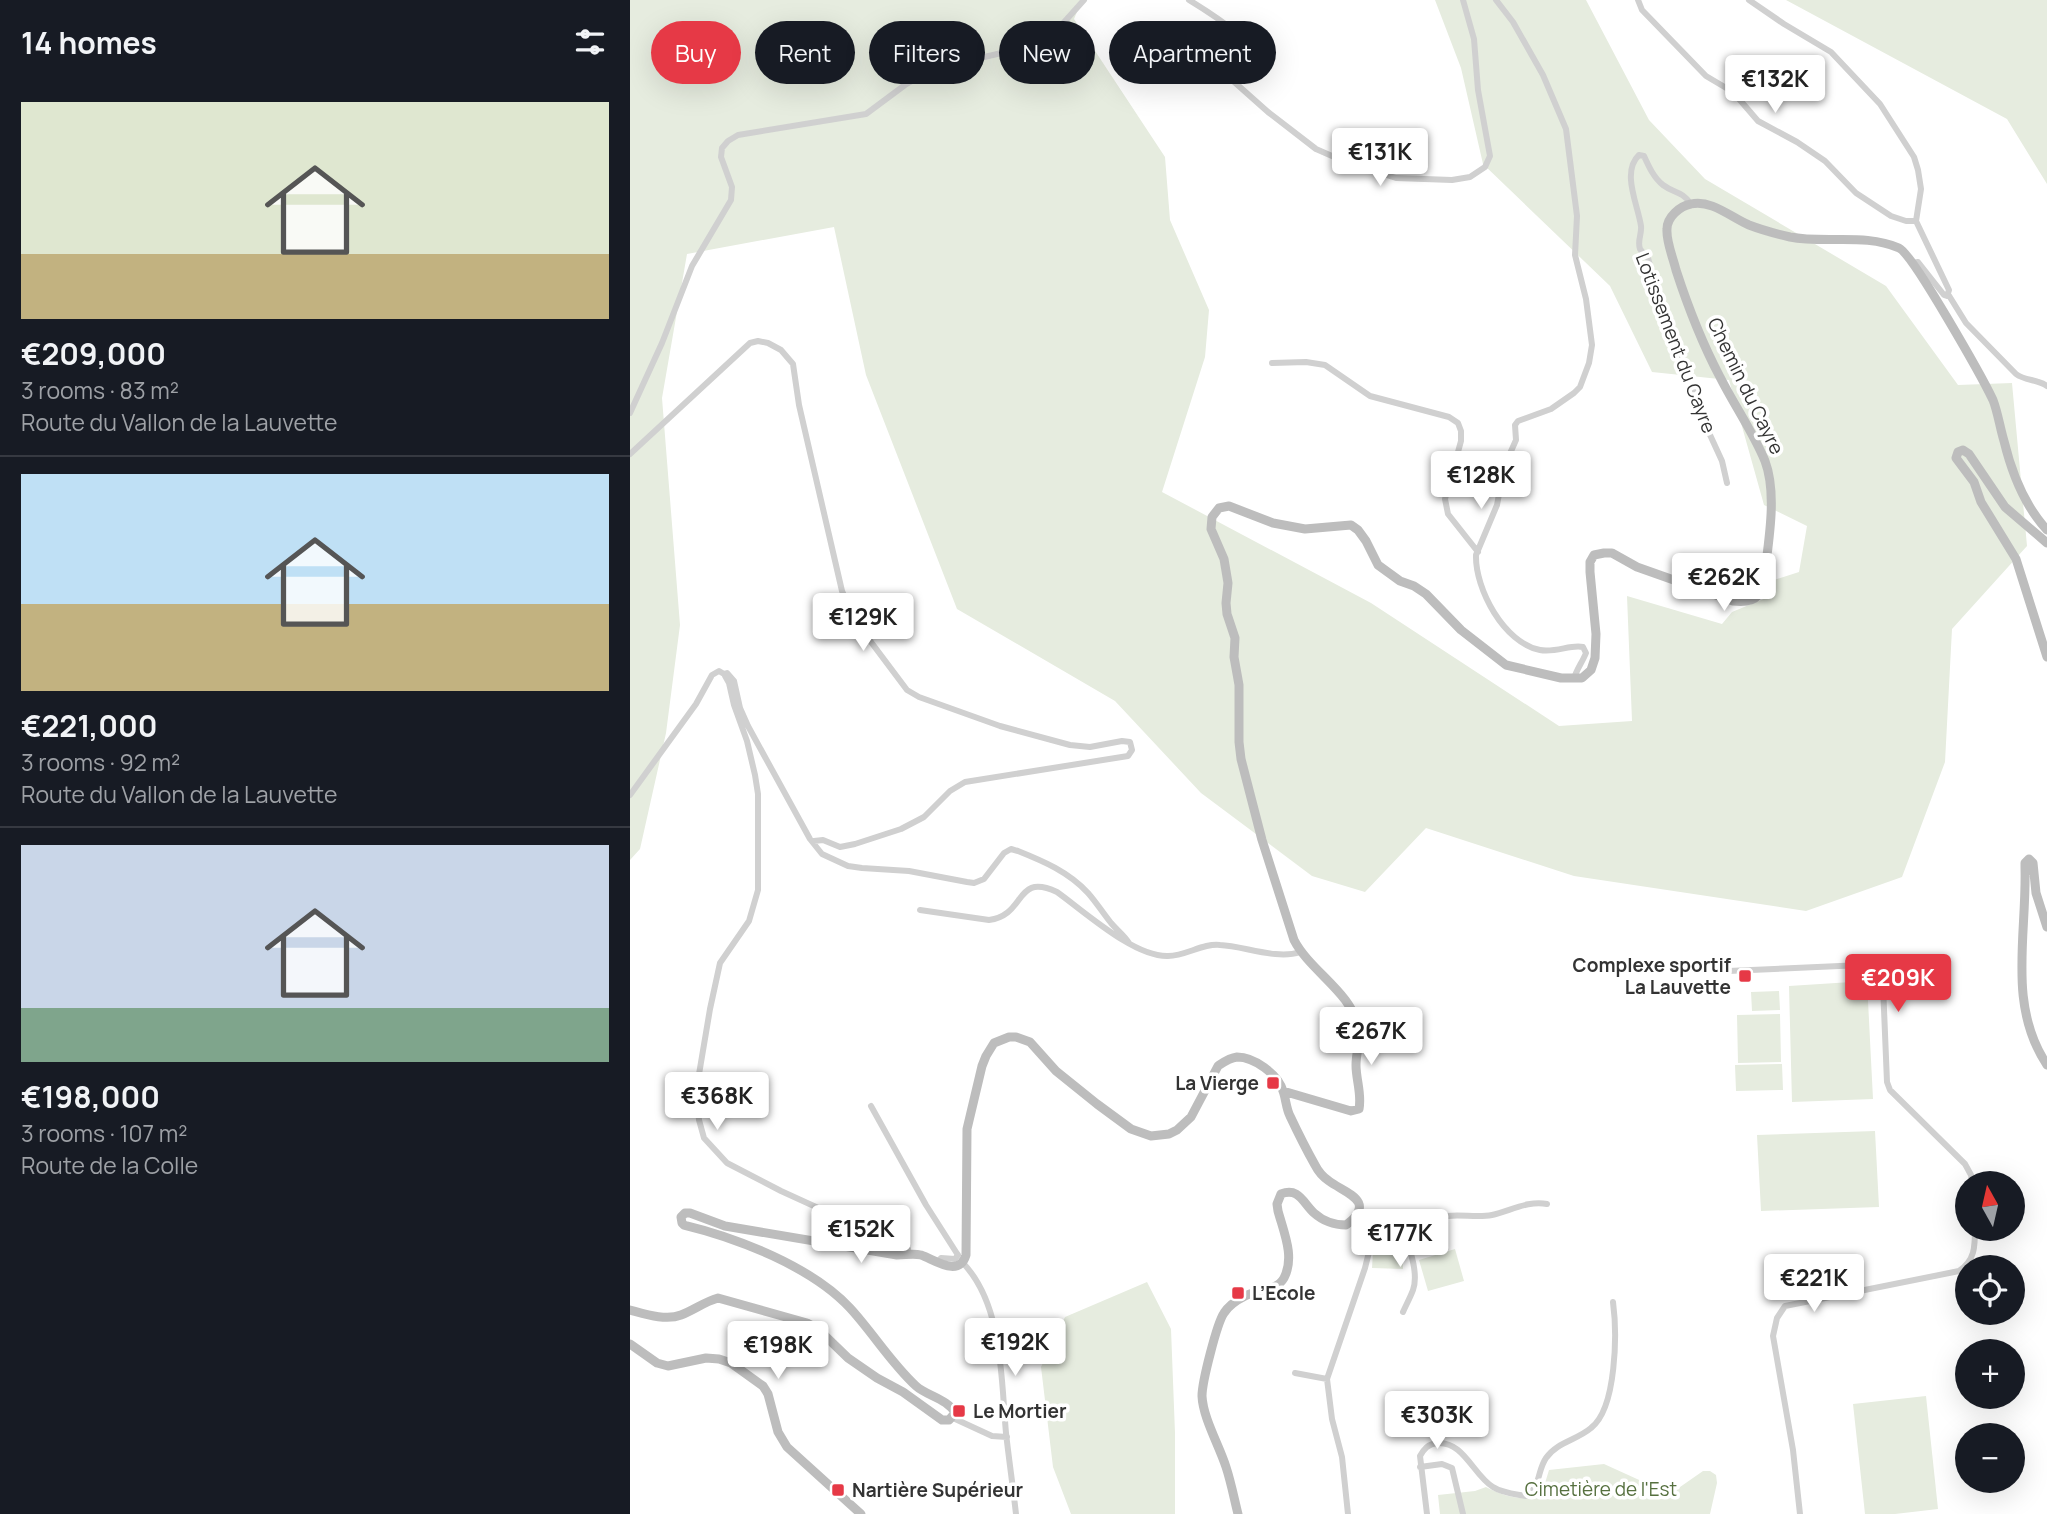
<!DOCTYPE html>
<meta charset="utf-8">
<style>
body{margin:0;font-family:Manrope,sans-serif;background:#20242c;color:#f1f3f6;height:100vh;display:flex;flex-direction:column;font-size:26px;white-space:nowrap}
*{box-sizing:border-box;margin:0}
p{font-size:23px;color:#9ea1a6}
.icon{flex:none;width:38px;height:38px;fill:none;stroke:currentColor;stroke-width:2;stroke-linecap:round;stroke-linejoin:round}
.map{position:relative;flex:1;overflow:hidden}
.details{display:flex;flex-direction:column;background:#171b24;width:630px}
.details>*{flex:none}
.hud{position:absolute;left:21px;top:21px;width:665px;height:63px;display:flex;gap:14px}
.needle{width:46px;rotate:352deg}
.tools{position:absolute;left:1325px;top:1171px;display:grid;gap:14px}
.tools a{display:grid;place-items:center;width:70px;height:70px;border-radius:50%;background:#171b24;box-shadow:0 7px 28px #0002;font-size:35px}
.price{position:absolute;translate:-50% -60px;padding:0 16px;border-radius:7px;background:#fff;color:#222;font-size:23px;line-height:46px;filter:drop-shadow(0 2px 4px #0008)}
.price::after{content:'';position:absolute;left:50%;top:42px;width:21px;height:16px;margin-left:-10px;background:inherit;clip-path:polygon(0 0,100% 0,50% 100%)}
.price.selected{background:#e63946;color:#fff}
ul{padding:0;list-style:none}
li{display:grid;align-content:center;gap:14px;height:371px;padding:0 21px}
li+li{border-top:2px solid #363941}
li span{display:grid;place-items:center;height:217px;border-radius:0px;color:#555}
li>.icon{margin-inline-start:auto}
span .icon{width:126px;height:126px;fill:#fffc;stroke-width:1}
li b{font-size:30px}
h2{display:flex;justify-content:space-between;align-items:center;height:84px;padding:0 21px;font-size:30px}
.pill{padding:0 24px;border-radius:32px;background:#171b24;box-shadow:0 7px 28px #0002;font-size:24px;line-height:63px}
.pill.selected{background:#e63946;color:#fff}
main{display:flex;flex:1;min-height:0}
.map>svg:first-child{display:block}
</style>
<main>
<section class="details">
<h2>14 homes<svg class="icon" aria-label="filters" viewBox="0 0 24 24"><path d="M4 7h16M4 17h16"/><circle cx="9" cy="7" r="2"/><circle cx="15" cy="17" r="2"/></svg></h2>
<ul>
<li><span style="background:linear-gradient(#dfe7d0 70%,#c2b280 0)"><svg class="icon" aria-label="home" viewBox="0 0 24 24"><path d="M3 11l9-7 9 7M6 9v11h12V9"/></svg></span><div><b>€209,000</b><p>3 rooms · 83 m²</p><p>Route du Vallon de la Lauvette</p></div></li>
<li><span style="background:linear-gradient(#bfe0f5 60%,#c2b280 0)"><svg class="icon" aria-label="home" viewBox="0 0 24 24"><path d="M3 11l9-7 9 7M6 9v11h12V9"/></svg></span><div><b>€221,000</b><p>3 rooms · 92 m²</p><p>Route du Vallon de la Lauvette</p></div></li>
<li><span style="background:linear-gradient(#c9d6e8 75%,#7fa58c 0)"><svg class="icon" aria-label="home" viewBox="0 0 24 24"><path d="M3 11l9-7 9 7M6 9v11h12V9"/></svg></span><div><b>€198,000</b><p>3 rooms · 107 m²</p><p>Route de la Colle</p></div></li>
</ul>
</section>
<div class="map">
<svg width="1417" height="1514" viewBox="0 0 1417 1514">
<rect width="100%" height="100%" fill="#fff"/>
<!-- green -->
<path fill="#e6ecdf" d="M 0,0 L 452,0 L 444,19 L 535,157 L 540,220 L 579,310 L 575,357 L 532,492 L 741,603 L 929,726 L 1002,721 L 997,596 L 1092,624 L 1102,612 L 1136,598 L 1141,581 L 1169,572 L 1177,526 L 1134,505 L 1099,380 L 1022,372 L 980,286 L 853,164 L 831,68 L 805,0 L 956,0 L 1019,120 L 1075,179 L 1256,286 L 1328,385 L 1382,383 L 1397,546 L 1322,629 L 1315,762 L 1272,877 L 1176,911 L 944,876 L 796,828 L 735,892 L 682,876 L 571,793 L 485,701 L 327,609 L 236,375 L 204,227 L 57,254 L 32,398 L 50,625 L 36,733 L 10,849 L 0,860 Z
M 1156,0 L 1417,0 L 1417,184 L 1377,119 Z
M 1237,981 L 1243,1099 L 1162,1102 L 1159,986 Z
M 1149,991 L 1150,1010 L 1122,1011 L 1121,992 Z
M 1150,1014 L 1151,1062 L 1108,1063 L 1107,1015 Z
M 1152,1064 L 1153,1090 L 1106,1091 L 1105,1065 Z
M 1245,1131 L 1249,1207 L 1131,1211 L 1127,1135 Z
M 825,1249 L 834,1281 L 798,1291 L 789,1260 Z
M 743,1252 L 773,1252 L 773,1269 L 742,1268 Z
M 517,1282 L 541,1329 L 545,1433 L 545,1514 L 441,1514 L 423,1467 L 411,1367 L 435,1317 Z
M 1296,1396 L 1308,1509 L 1265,1514 L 1235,1514 L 1223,1404 Z
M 974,1464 L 1040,1494 L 1073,1471 L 1080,1471 L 1086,1475 L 1087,1483 L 1080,1514 L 810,1514 L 808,1495 L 845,1491 L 856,1487 C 874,1496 893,1503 912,1493 L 919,1470 Z"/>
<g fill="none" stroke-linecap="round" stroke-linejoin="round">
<!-- street -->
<path stroke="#d0d0d0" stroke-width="6" d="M 559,0 C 582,14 621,40 636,63 L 635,68 C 625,69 614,63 602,64 L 597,71 L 602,80 L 638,112 L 686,149 L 718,163 L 766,178 L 822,180 L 840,177 L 855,167 L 860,156 L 848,90 L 844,39 L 833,0
M 866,0 L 883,22 L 913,75 L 936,129 L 947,216 L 945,255 L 956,299 L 962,345 L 959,363 L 950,387 L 944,393 L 921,409 L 888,421 L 885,425 L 886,440 L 874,467 L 867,505 L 846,555 C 845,589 874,643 910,650 C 926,653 941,644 953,647 L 956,653 C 952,663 946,670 944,679
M 1008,0 L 1012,10 L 1076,76 L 1103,92 L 1128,121 L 1167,142 L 1195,161 L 1226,193 L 1261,216 L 1276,221 L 1286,221
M 1119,0 L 1154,24 L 1201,52 L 1250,104 L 1284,157 L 1288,170 L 1291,189 L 1286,221 L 1319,290 L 1317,296 L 1314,295 L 1288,262 L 1283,263
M 1061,204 C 1051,190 1045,194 1033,185 C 1024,178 1019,167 1014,156 L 1009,155 C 991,172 1008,205 1011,226 C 1012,234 1007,241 1010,249 C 1012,252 1015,255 1018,258 L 1038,328 L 1049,358 L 1062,382 L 1075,424 L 1092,461 L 1097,483
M 1318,294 L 1336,323 L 1386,374 C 1395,381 1407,379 1417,386
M 642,363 L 676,362 L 695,365 L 740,396 L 819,417 L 828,423 L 831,431 L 831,441 L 815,499 L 818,514 L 848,552
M 0,413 L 32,343 L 62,266 L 101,200 L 102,187 L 91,157 L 92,148 L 98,141 L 108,135 L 236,114 L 275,85 L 303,69 L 401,46 L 427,30 L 454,0
M 0,454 L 120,343 L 128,341 L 138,343 L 151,350 L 163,364 L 169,405 L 212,591 L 226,622 L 277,690 L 289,697 L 370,726 L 440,745 L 460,747 L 492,741 L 500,742 L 502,750 L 498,756 L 335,782 L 320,791 L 294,817 L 271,829 L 225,844 L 210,847 L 193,840 L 184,841
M 94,674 L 99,683 L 104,705 L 117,741 L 125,775 L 128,794 L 128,890 L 119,921 L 90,963 L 80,1009 L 66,1092 L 69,1120 L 74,1138 L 97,1163 L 151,1191 L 278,1249 L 279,1254
M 0,795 L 66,704 L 82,675 L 89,671 L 94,674 L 97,673 L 104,681 L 110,708 L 118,726 L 180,839 L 192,854 L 218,866 L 232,868 L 279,871 L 337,882 L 344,883 L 354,879 L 374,853 L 381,849 L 388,851 C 413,861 439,872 458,893 C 466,902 473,913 481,923 C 487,930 494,935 499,943
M 290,910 L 359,920 C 397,915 384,872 427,892 C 455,912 504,957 538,956 C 556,956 573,943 590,945 C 614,946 647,960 670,952
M 1098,971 L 1232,965 C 1245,967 1250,971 1253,985 L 1257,1082 L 1260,1090 L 1335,1164 L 1341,1175 L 1342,1183
M 241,1106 L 296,1205 L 326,1252 L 328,1255 L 325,1259 L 311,1258 L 307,1262
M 743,1236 L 817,1216 C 832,1214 847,1218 862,1215 C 880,1211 899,1200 917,1204
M 742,1244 L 774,1238 C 782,1251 788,1276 783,1290 C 780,1298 776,1305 773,1312
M 333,1263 C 373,1305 371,1378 376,1433 C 379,1460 383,1487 386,1514
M 665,1373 L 697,1379
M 323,1418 L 362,1436 L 377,1437
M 790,1467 L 812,1464 L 822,1468 L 833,1514
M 718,1514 L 712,1457 L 702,1419 L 697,1379 L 735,1268 L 743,1236 L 723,1220
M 797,1514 L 790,1456 C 794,1449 798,1444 807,1443 C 834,1441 843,1475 863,1487 C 872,1493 885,1494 896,1496 C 911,1487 907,1471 916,1458 C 927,1442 947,1440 961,1428 C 987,1408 987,1332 983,1302
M 1170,1514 L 1163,1450 L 1143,1336 L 1147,1318 L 1155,1306 L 1329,1271 C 1345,1260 1345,1247 1345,1228"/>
<!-- secondary -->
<path stroke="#bdbdbd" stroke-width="9" d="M 1417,543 L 1375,507 L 1339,454 L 1333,450 L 1328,452 L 1326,458 L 1344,482 L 1351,502 L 1386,559 L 1417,657
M 1417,927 L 1406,893 L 1403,863 L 1399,859 L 1395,863 L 1395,868 C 1397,935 1377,1005 1417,1065
M 653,1091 L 721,1111 L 729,1109 C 732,1094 726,1080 726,1065 C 726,1052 731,1041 728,1027 C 722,993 680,971 664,940 L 632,840 L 611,759 L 609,742 L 609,685 L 604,657 L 605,638 L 597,614 L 596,603 L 598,583 L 594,559 L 581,529 L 582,517 L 589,508 L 599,506 L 643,523 L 675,529 L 721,525 L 728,530 L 736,541 L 748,565 L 770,581 L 784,586 L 796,594 L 831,630 L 876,665 L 931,678 L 952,678 L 961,670 L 965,658 L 966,634 L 960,572 L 960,562 L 964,555 L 974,553 L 982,553 L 1007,567 L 1103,601 C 1129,604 1132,594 1135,571 C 1139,538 1147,493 1135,461 C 1123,432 1104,405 1090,377 C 1072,343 1058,307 1046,270 C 1043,257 1036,242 1037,229 C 1037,217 1050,206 1061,204 C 1081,199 1102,218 1119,225 C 1132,230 1147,234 1160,237 C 1196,244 1235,233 1269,248 C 1283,254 1353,379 1363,400 C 1368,413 1370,428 1374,441 C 1382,474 1394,505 1417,530
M 0,1310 C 15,1314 36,1321 51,1315 C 64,1310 74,1302 88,1298 L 177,1323 L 188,1329 L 218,1358 L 247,1378 L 273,1392 L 312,1420 L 319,1420 L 325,1413 C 318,1399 297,1396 286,1386 C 261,1363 243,1333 220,1308 C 182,1267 108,1238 54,1225 L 52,1223 L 51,1217 L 55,1213 L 60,1213 L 95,1226 L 267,1255 C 276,1255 283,1253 291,1255 C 305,1260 329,1278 336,1255 L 337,1129 L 352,1066 L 356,1056 L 364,1043 L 379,1037 L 386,1037 L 400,1042 L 426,1071 L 467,1104 L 501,1129 L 521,1136 L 539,1134 L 547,1130 L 561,1117 L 588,1066 C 594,1062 599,1058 607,1057 C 624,1057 648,1074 653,1091 C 656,1099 656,1108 660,1116 C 668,1133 676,1149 685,1165 C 688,1171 693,1177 699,1181 C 715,1193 748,1201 716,1225 C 704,1225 693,1221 684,1213 C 673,1203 669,1187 651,1194 L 647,1204 L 648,1211 C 654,1233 665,1257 654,1278 C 647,1291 627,1290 615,1296 C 607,1300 599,1305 594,1313 C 587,1323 572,1382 572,1396 C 573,1418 589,1445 596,1467 C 601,1482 604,1498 608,1514
M 0,1344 L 27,1363 L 38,1366 L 76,1358 L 89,1359 L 101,1363 L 133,1386 L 138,1394 L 148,1432 L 157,1447 L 231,1514"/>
</g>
<!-- markers -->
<g fill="#e63946" stroke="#fff" stroke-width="2.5">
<rect x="1108" y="969" width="14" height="14" rx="3.5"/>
<rect x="636" y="1076" width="14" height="14" rx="3.5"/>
<rect x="601" y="1286" width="14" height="14" rx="3.5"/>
<rect x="322" y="1404" width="14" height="14" rx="3.5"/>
<rect x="201" y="1483" width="14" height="14" rx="3.5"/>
</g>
<g text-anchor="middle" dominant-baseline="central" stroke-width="7" stroke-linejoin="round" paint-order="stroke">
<!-- street labels -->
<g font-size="19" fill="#333" stroke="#fff">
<text transform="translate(1046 343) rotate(69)">Lotissement du Cayre</text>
<text transform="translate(1116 386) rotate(64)">Chemin du Cayre</text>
</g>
<!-- poi labels -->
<g font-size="19" font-weight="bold" fill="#333" stroke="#fff" text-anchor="start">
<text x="1101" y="965" text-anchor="end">Complexe sportif<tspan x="1101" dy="22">La Lauvette</tspan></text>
<text x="629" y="1083" text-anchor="end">La Vierge</text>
<text x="622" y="1293">L’Ecole</text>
<text x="343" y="1411">Le Mortier</text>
<text x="222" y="1490">Nartière Supérieur</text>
</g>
<!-- park labels -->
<g font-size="19" fill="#56703f" stroke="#fff">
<text x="971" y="1489">Cimetière de l'Est</text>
</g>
</g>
</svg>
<div class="tools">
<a><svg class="needle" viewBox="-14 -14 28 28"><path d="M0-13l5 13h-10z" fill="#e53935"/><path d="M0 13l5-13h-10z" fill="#9ea1a6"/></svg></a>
<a><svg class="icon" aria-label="locate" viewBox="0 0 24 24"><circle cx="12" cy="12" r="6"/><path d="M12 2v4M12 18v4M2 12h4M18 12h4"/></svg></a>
<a>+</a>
<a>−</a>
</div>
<b class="price" style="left:1145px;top:115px">€132K</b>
<b class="price" style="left:750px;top:188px">€131K</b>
<b class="price" style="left:851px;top:511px">€128K</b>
<b class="price" style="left:1094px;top:613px">€262K</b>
<b class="price" style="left:233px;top:653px">€129K</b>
<b class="price selected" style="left:1268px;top:1014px">€209K</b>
<b class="price" style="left:741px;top:1067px">€267K</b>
<b class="price" style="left:87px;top:1132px">€368K</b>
<b class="price" style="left:231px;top:1265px">€152K</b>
<b class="price" style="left:770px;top:1269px">€177K</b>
<b class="price" style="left:1184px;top:1314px">€221K</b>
<b class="price" style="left:385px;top:1378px">€192K</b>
<b class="price" style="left:148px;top:1381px">€198K</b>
<b class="price" style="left:807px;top:1451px">€303K</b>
<div class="hud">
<a class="pill selected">Buy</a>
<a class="pill">Rent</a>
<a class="pill">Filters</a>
<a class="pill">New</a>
<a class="pill">Apartment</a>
</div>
</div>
</main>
